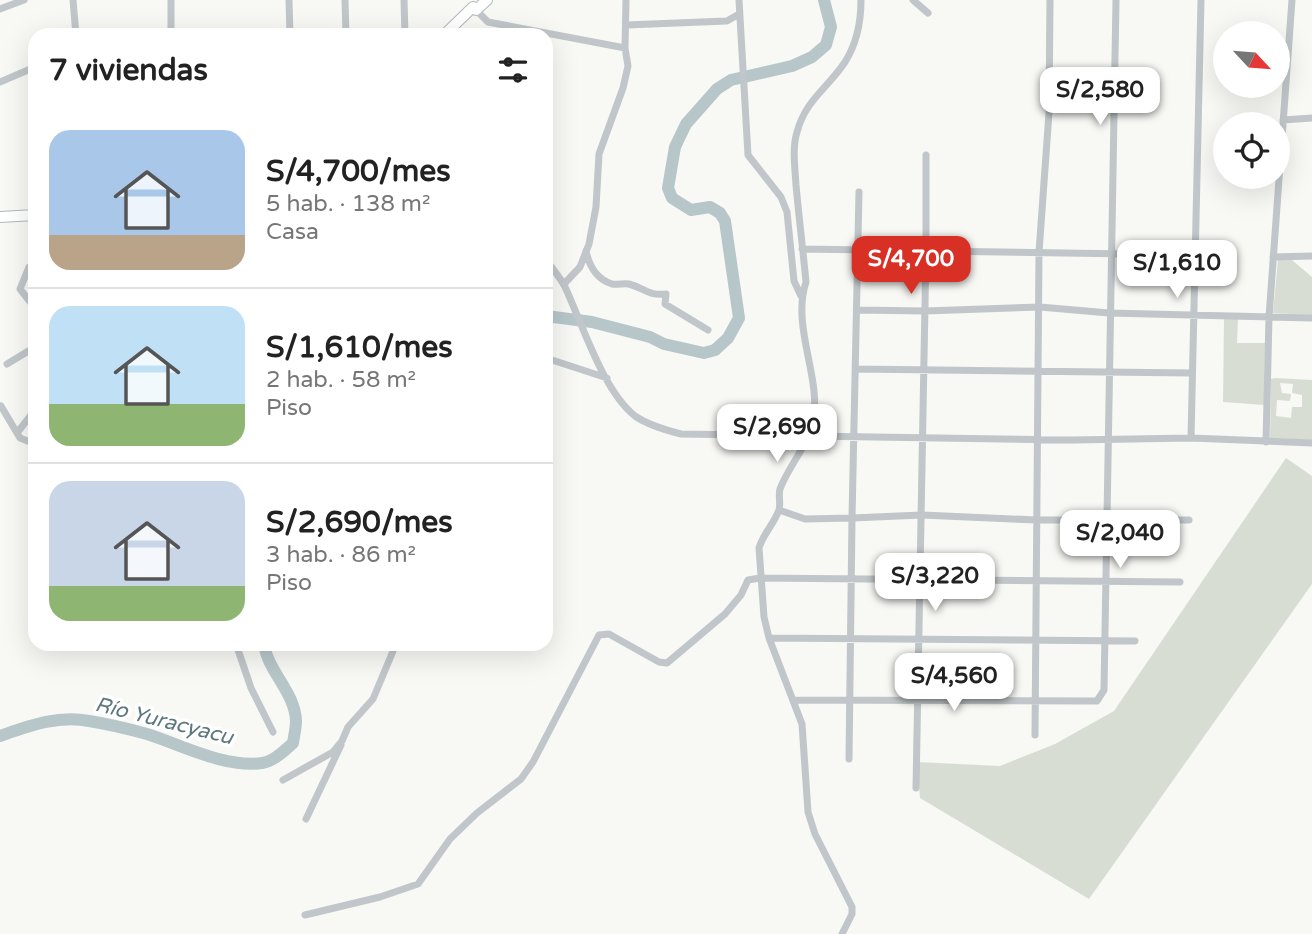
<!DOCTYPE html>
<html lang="es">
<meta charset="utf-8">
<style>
body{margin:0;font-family:"Varela Round",sans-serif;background:#f2f2f2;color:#222;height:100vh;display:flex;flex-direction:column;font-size:26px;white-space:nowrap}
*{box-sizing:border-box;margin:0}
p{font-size:23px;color:#767676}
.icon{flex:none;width:38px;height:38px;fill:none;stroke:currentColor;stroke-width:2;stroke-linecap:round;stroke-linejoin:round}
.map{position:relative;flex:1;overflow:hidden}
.details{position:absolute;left:28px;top:28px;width:525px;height:623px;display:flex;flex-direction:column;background:#fff;border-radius:21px;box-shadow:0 7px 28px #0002}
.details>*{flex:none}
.needle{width:46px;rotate:116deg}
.buttons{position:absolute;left:1213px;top:21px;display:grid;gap:14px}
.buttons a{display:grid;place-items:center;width:77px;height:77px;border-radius:50%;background:#fff;box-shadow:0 7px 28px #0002;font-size:35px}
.price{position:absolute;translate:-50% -60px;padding:0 16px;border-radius:14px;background:#fff;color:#222;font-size:23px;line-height:46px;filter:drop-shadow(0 2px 4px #0008)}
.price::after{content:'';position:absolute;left:50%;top:42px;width:21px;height:16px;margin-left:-10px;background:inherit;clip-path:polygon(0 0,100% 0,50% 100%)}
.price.active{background:#d93025;color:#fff}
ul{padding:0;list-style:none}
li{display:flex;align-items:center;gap:21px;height:175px;padding:0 21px}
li+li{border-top:2px solid #e0e0e0}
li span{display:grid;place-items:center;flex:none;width:196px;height:140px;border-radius:21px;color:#555}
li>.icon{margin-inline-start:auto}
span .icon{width:84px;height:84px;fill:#fffc;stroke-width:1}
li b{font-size:30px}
h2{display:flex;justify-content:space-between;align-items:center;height:84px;padding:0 21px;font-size:30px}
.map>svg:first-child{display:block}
</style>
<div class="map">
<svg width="1312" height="934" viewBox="0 0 1312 934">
<rect width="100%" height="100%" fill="#f8f8f5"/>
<!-- green -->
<path fill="#d8ddd4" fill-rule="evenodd" d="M 1278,259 L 1292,260 L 1312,277 L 1312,315 L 1273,313 Z
M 1224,318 L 1238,319 L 1237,343 L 1265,343 L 1264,405 L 1223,402 Z
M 1275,378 L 1312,380 L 1312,440 L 1270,438 L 1271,379 ZM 1280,383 L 1293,384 L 1292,393 L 1302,395 L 1302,407 L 1292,407 L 1291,418 L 1276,416 L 1277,400 L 1290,401 L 1291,394 L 1282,393 Z
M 1286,458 L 1312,476 L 1312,584 L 1089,899 L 920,798 L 917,762 L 1000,766 L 1055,744 L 1114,711 Z"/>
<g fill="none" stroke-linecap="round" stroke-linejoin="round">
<!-- river -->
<path stroke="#b6c6c9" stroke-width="12" d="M 546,316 L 592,322 L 650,337 L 664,344 L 704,353 L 715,350 L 728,338 L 739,318 L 725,221 L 720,213 L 710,207 L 691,210 L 672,198 L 668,188 L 675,147 L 686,124 L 717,89 L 731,80 L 792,66 L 812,57 L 826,45 L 831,27 L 824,0
M 0,736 C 29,726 58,715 89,721 C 108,724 129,729 147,734 C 182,745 224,768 262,763 C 274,761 284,751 293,743 C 294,736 296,728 296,721 C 295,692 268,672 264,644"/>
<!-- major casing -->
<g stroke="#b1b8bc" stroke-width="12">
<path id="major" d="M 444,35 L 473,7 L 476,10 L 487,0
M 0,217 L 35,215"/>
</g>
<!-- minor -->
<path stroke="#c0c6c9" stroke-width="7" d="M 73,0 L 76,35
M 171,0 L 171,35
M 289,0 L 290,35
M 345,0 L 346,35
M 404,0 L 405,35
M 739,0 L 748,155 L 781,197 L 787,212 L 794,281 L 801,296
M 913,0 L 928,13
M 0,9 L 24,0
M 476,10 L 488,22 L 625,48
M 626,25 L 727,21 L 739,14
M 0,82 L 35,67
M 1283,120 L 1312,118
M 802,249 L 1194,255
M 586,251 C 589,265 596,279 612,284 C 617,285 624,283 629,284 C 644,288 648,296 666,294 L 665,304 L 708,330
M 1273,257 L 1312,256
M 546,260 C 552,268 560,277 565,287 C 582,323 603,391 635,416 C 648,425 665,430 681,434 L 1073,440 L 1191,438 L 1312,443
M 29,267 L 20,289 L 35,308
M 564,284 L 580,267 L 589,244 L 596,207 L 599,154 L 623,88 L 628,66 L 625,48 L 626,0
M 858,310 L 925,311 L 1040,307 L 1109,313 L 1312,318
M 546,358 L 607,378
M 7,364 L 35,347
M 856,369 L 1192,373
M 1,406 L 17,433
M 35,410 L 17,433 L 20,438 L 30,442 L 35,441
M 1191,438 L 1201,0
M 1266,442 L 1269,317 L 1292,0
M 779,510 L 805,519 L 852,518 L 859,192
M 769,638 L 1135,641
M 236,644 L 251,688 L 273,732
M 793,700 L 1097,701 L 1104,690 L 1116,0
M 1035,735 L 1039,252 L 1049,113 L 1050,0
M 849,759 L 852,518 L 922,515 L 1036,520 L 1189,520
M 283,780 L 333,752 L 342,741 L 348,727 L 373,699 L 396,644
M 916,788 L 926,251 L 926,155
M 306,819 L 341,745
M 305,915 L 380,897 L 418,884 L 450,839 L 477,813 L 521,779 L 533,762 L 599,635 L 609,634 L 659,662 L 667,663 L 725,614 L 741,595 L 748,580 L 760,578 L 1180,582
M 842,934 L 852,914 L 852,907 L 815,834 L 808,812 L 802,724 L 769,638 L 764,617 L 759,548 C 763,534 774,524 779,510 C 781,503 778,496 780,489 C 789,465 808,446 813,421 C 822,378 791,327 806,282 C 803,250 799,218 796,185 C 795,168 792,148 797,132 C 806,99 828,88 845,62 C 857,43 861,22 861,0"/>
<!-- major -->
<use href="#major" stroke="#fff" stroke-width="10"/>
</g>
<g text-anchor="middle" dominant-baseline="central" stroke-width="7" stroke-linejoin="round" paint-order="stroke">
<!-- water labels -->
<g font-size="21" font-style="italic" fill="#5c787c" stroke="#fff">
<text transform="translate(164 721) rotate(14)">Río Yuracyacu</text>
</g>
</g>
</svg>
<div class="buttons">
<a><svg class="needle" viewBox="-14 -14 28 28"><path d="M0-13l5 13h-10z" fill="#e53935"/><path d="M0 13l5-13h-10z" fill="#767676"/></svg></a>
<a><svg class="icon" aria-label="locate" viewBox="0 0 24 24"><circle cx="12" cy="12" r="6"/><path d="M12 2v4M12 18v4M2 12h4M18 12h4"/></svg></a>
</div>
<b class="price" style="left:1100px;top:127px">S/2,580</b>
<b class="price active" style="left:911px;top:296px">S/4,700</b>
<b class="price" style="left:1177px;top:300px">S/1,610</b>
<b class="price" style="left:777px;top:464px">S/2,690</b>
<b class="price" style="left:1120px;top:570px">S/2,040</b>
<b class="price" style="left:935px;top:613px">S/3,220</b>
<b class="price" style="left:954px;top:713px">S/4,560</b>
<section class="details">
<h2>7 viviendas<svg class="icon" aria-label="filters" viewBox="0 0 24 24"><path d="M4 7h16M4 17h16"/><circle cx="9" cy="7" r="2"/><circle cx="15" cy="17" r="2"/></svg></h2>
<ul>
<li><span style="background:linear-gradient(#a9c7e8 75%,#b9a48a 0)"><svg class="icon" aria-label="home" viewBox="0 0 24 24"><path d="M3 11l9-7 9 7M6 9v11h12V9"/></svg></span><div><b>S/4,700/mes</b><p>5 hab. · 138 m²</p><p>Casa</p></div></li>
<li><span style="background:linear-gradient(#bfe0f5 70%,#8fb573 0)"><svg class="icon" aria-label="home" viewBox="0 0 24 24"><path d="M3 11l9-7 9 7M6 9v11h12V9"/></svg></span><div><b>S/1,610/mes</b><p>2 hab. · 58 m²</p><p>Piso</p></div></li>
<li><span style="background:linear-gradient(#c9d6e8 75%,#8fb573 0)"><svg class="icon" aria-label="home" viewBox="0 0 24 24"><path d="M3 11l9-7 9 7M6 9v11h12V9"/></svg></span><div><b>S/2,690/mes</b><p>3 hab. · 86 m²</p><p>Piso</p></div></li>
</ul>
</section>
</div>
